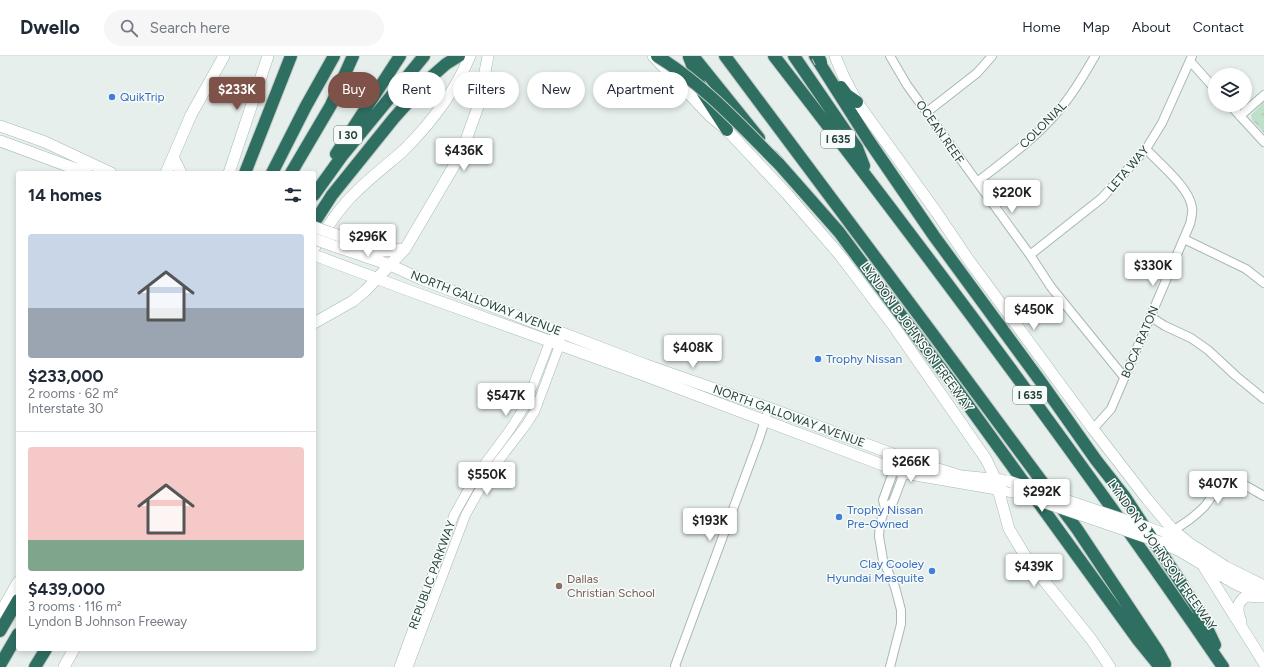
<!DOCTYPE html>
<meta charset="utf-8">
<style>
body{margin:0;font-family:Figtree,sans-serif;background:#f6f6f7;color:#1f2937;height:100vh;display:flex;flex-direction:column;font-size:15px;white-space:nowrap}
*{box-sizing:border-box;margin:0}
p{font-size:13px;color:#747a83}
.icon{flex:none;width:22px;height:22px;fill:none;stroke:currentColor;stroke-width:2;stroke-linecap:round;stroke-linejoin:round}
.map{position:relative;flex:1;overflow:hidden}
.sheet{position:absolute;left:16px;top:115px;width:300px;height:480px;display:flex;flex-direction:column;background:#fff;border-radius:4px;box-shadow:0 2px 6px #0003}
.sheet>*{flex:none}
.top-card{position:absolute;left:328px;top:16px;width:380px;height:36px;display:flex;gap:8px}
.tools{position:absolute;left:1208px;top:12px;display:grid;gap:8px}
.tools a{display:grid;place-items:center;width:44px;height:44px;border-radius:50%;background:#fff;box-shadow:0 2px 6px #0003;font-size:20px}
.price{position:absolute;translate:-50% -34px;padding:0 9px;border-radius:4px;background:#fff;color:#222;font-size:13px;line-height:26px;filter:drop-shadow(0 1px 2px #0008)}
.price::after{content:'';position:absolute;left:50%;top:24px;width:12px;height:9px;margin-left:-6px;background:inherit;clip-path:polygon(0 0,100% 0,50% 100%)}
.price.on{background:#7f5249;color:#fff}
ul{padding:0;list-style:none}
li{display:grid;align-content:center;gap:8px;height:212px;padding:0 12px}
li+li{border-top:1px solid #e0e1e3}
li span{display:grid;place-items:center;height:124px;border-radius:4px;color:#555}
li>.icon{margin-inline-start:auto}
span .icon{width:72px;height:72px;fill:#fffc;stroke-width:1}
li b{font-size:17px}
h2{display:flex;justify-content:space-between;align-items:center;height:48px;padding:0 12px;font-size:17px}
.chip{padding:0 14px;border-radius:18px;background:#fff;box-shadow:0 2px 6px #0003;font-size:14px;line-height:36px}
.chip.on{background:#7f5249;color:#fff}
header{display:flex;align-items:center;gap:24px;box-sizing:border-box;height:56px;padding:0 20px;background:#fff;border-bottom:1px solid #e0e1e3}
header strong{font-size:19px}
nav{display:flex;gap:22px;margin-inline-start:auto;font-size:14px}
.search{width:280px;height:36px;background:#f6f6f7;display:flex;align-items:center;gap:10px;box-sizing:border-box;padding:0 14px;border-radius:22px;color:#747a83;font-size:15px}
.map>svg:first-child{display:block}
</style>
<header>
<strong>Dwello</strong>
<div class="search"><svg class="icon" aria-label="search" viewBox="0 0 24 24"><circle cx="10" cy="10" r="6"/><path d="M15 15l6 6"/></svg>Search here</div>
<nav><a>Home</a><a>Map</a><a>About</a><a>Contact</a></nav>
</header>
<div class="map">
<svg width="1264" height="611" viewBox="0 0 1264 611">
<defs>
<pattern id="park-crowns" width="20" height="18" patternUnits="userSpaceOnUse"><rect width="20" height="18" fill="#bfe0c8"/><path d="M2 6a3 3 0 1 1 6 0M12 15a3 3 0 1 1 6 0" fill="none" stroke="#a4c1ad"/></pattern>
</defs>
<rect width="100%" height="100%" fill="#e6efeb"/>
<!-- park -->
<path fill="url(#park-crowns)" d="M 1264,46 L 1264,77 L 1252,64 L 1251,59 Z"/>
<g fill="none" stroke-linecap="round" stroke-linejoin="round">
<!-- minor casing -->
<g stroke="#a8b8b2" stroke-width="10">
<path id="minor" d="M 890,0 L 907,29 L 1030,199 L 1051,231 L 1124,321
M 1190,5 L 1215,33
M 1230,49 L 1264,86
M 927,56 L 977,17 L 992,0
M 1240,60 L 1264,39
M 977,126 C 1009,101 1043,77 1067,44 C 1078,30 1086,15 1095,0
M 1184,183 L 1246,213 L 1264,227
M 1030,199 L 1102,142 L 1146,93 L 1162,67 L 1192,0
M 1151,261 L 1165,270 L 1191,282 L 1208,294 L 1236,320 L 1264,343
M 1093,373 L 1111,353 L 1190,168 C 1191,163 1193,157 1192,152 C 1190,132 1160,108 1146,93
M 885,452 L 893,446 L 909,404
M 1173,474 C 1185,468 1195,460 1204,451 C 1212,443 1218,423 1233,425 C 1242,426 1256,436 1264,440
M 676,611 L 675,610 L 759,383 L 769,352
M 890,611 L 901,568 L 901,554 L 895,531 L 883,504 L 879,480 L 880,468 L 885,452 L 883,444 L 899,400"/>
</g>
<!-- tertiary casing -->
<g stroke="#a8b8b2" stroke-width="10">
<path id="tertiary" d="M 399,611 L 454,459 L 477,418 L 509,375 L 525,350 L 550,285 L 555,281
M 408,611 L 466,458 L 488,419 L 526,369 L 535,355 L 560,288 L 560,283"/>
</g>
<!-- secondary casing -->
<g stroke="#a4bbb3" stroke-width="12">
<path id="secondary" d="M 653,0 L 710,60 L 727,74 L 787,138 L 839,198 L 895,272 L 986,403 L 995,422 L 1009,473 L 1029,506 L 1091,583 L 1110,611
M 835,0 L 843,19 L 857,46 L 937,157 L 968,203 L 1093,373 L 1147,443 L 1173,474 L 1189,487 L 1264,607
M 0,70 L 45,86 L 111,117
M 0,85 L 87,117
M 173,101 L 181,117
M 166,117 L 191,59 L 224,0
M 229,117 L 268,0
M 334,178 L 383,195 L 405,193
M 334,190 L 390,209 L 421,223 L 646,309 L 769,352 L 909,404 L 961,420 L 1002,424
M 314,192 C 326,173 339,152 356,136 C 371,121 388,108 404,94 C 432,66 455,36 470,0
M 314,199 L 413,236 L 641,318 L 904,417 L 1014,436
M 314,267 L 353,245 L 365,235 L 405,193 L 461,98 L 479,48 L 488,0
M 1146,471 L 1189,487 L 1226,511 L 1264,530
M 1160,486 L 1180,495 L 1234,527 L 1264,541
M 0,558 L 18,526
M 1241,565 C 1236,553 1237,547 1246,540 L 1260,541
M 64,611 L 74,593"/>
</g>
<!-- motorway casing -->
<g stroke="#c2cac8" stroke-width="14">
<path id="motorway" d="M 693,0 L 759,82
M 725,0 L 935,281 L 1077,473 L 1158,595 L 1165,608
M 774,0 C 929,200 1080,402 1223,611
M 794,0 L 857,92 L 864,110
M 815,0 L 869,85 L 934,180 L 1041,326 L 1096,404 L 1125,441 L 1198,553 L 1215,589
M 689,1 L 703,37 L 727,74
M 841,31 L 847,39 L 857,46
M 336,98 L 400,0
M 772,100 L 839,176 L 930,298 L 952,327 L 1138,584 L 1160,611
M 245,117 L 291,0
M 272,117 L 306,50 L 334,0
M 291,117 L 331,49 L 353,0
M 314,139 L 342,100 L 424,0
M 314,167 L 332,139 L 394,62 L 430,22 L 446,8 L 459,0
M 0,575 L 18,544
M 0,609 L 18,578
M 35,611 L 46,593"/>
</g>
<!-- minor -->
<use href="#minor" stroke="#fff" stroke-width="8"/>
<!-- tertiary -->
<use href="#tertiary" stroke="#fff" stroke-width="9"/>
<!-- secondary -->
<use href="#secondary" stroke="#fff" stroke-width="11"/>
<!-- motorway -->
<use href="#motorway" stroke="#2f6f62" stroke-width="12"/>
<!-- secondary-bridge casing -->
<g stroke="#a4bbb3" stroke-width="12" stroke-linecap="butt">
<path id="secondary-bridge" d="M 314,171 L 334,178
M 314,183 L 334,190
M 1008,425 L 1146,471
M 1014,436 L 1160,486"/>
</g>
<!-- motorway-bridge casing -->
<g stroke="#c2cac8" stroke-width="14" stroke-linecap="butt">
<path id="motorway-bridge" d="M 657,0 C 703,28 740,69 778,107
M 818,0 L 821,6"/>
</g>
<!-- secondary-bridge -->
<use href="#secondary-bridge" stroke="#fff" stroke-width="11"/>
<!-- motorway-bridge -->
<use href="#motorway-bridge" stroke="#2f6f62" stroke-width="12"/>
</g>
<!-- markers -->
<g fill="#3f7fe0" stroke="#f7fbf9" stroke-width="1.5">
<circle cx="112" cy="41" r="4"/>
<circle cx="818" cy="303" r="4"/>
<circle cx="839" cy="461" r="4"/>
<circle cx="932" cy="515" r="4"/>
</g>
<circle fill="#8d6e63" stroke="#f7fbf9" stroke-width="1.5" cx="559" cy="530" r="4"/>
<g text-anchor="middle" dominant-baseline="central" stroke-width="3" stroke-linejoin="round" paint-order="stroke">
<!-- shield labels -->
<g fill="#f7fbf9" stroke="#637a73" stroke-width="1">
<rect x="334" y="70" width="28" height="18" rx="3"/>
<rect x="821" y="74" width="34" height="18" rx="3"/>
<rect x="1013" y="330" width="34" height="18" rx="3"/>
</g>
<g font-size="11" font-weight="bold" fill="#24423a">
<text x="348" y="79">I 30</text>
<text x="838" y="83">I 635</text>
<text x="1030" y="339">I 635</text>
</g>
<!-- shop labels -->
<g font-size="12" fill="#366cbe" stroke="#f7fbf9" text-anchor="start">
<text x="120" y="41">QuikTrip</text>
<text x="826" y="303">Trophy Nissan</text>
<text x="847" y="454">Trophy Nissan<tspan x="847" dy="14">Pre-Owned</tspan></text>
<text x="924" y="508" text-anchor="end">Clay Cooley<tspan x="924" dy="14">Hyundai Mesquite</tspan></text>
</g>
<!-- street labels -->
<g font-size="12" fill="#24423a" stroke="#f7fbf9">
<text transform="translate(1043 69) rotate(-45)">COLONIAL</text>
<text transform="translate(940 76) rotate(55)">OCEAN REEF</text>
<text transform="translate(1128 113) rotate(-49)">LETA WAY</text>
<text transform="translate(486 247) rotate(21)">NORTH GALLOWAY AVENUE</text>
<text transform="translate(917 281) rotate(54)">LYNDON B JOHNSON FREEWAY</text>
<text transform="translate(1140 286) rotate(-67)">BOCA RATON</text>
<text transform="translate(789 360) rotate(20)">NORTH GALLOWAY AVENUE</text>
<text transform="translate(1162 499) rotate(55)">LYNDON B JOHNSON FREEWAY</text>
<text transform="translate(432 519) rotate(-70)">REPUBLIC PARKWAY</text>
</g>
<!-- education labels -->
<g font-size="12" fill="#785e54" stroke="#f7fbf9" text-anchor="start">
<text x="567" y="523">Dallas<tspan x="567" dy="14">Christian School</tspan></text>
</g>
</g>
</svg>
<div class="tools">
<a><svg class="icon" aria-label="layers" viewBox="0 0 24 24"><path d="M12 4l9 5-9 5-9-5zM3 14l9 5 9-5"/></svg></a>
</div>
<b class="price on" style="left:237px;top:55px">$233K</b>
<b class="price" style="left:464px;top:116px">$436K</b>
<b class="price" style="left:1012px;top:158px">$220K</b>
<b class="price" style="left:368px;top:202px">$296K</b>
<b class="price" style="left:1153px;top:231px">$330K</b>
<b class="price" style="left:1034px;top:275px">$450K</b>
<b class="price" style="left:693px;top:313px">$408K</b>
<b class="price" style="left:506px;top:361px">$547K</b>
<b class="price" style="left:911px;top:427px">$266K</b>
<b class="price" style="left:487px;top:440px">$550K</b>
<b class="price" style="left:1218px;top:449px">$407K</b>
<b class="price" style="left:1042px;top:457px">$292K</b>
<b class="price" style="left:710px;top:486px">$193K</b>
<b class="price" style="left:1034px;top:532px">$439K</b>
<div class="top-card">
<a class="chip on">Buy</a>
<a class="chip">Rent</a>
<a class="chip">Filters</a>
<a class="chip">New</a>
<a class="chip">Apartment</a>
</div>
<section class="sheet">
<h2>14 homes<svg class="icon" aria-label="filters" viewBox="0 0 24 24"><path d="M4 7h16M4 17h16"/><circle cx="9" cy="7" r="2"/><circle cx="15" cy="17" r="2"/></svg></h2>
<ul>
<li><span style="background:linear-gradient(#c9d6e8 60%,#9aa5b1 0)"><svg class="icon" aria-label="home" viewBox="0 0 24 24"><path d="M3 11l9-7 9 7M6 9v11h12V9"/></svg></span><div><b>$233,000</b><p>2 rooms · 62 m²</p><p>Interstate 30</p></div></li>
<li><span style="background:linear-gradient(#f6c9c9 75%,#7fa58c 0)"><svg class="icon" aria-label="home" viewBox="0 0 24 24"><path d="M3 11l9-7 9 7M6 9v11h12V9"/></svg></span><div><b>$439,000</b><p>3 rooms · 116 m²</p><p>Lyndon B Johnson Freeway</p></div></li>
</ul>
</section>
</div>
